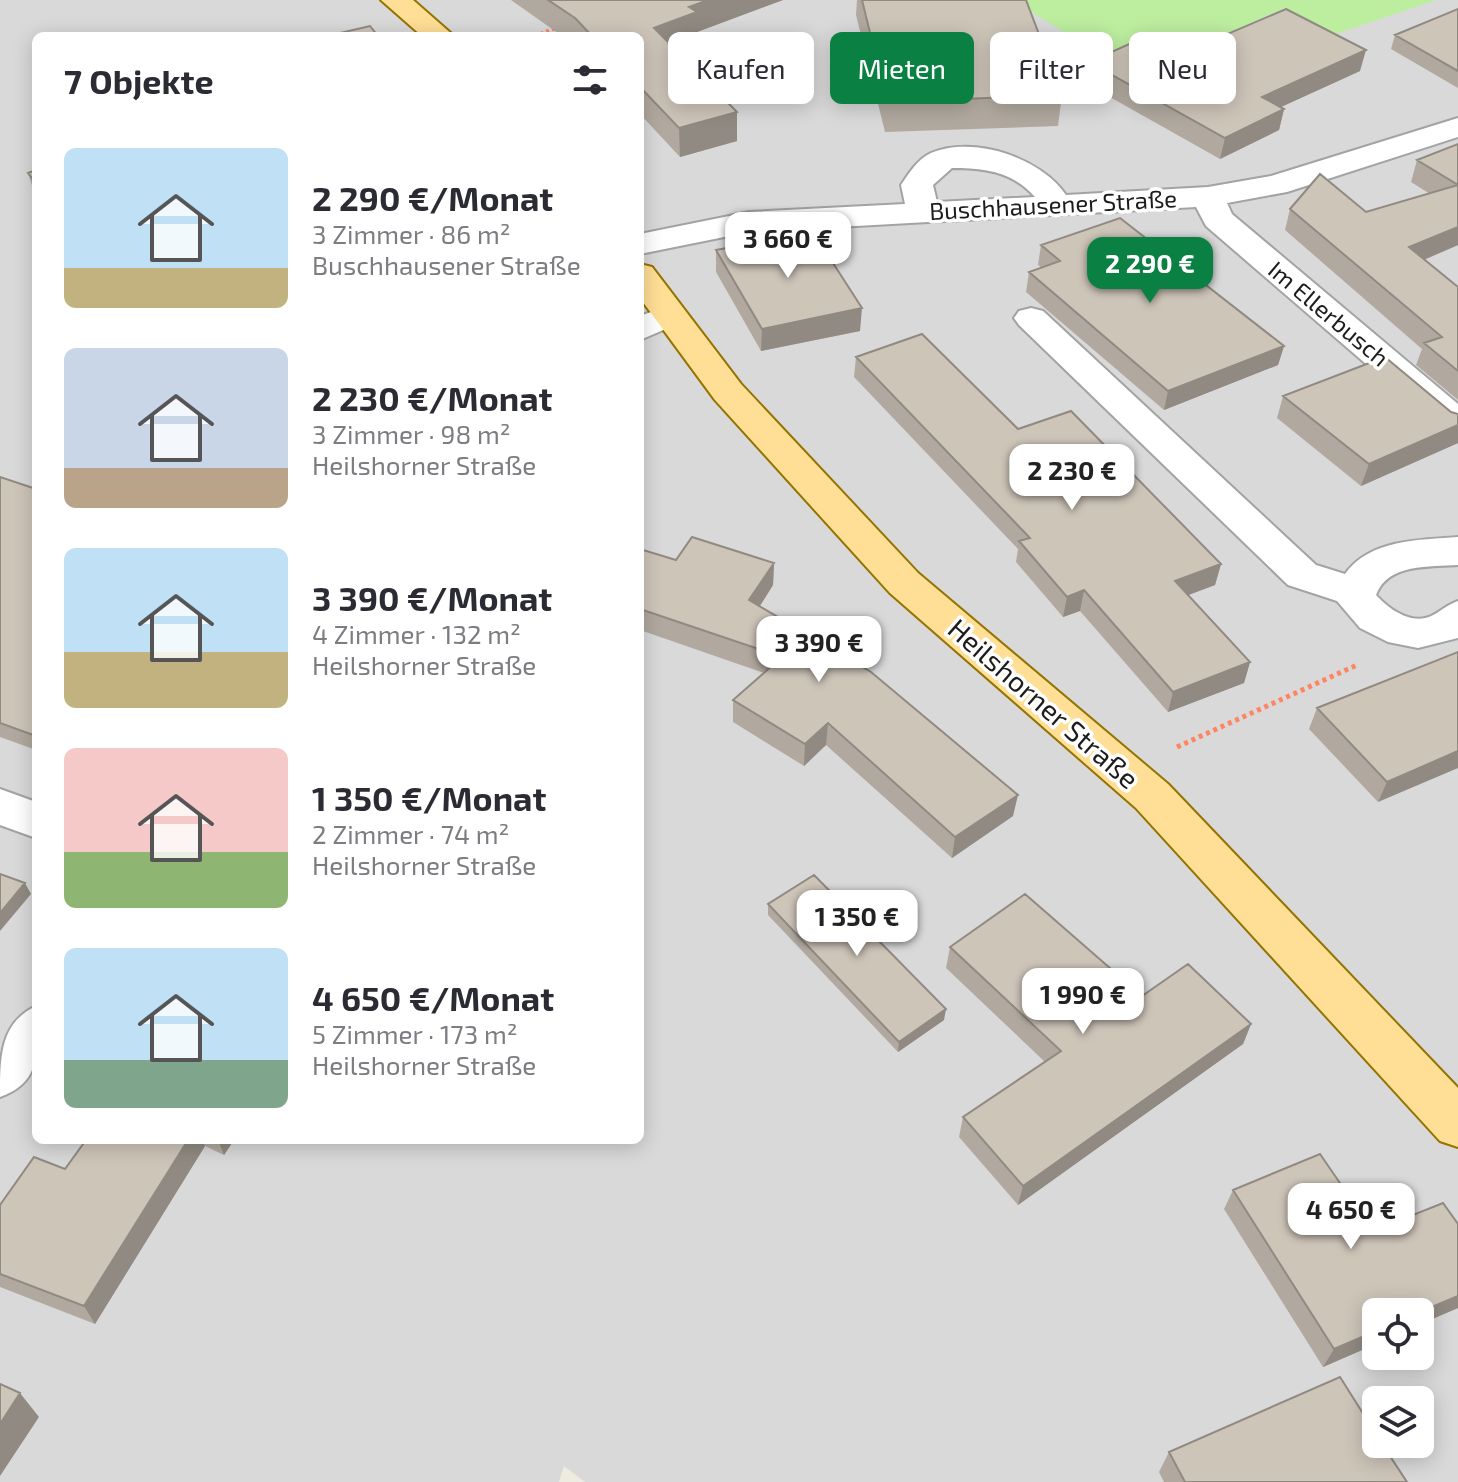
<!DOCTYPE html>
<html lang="de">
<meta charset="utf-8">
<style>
body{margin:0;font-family:"Exo 2",sans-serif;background:#f2f2f3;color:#2b2b33;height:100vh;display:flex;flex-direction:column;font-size:30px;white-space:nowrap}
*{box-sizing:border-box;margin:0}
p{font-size:26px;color:#7c7c81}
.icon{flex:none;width:44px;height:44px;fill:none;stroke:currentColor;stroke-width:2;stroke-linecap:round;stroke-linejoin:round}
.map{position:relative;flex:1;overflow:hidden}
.panel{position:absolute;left:32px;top:32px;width:612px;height:1112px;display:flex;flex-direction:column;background:#fff;border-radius:12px;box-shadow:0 4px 20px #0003}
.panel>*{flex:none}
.hud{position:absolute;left:668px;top:32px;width:670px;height:72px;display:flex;gap:16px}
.controls{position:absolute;left:1362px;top:1298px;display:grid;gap:16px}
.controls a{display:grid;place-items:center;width:72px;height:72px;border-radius:12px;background:#fff;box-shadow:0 4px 20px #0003;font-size:40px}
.price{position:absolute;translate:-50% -68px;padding:0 18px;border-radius:16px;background:#fff;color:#222;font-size:26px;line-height:52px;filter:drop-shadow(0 2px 4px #0008)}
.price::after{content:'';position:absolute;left:50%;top:48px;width:24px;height:18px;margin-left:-12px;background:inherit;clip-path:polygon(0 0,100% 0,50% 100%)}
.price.current{background:#0b8043;color:#fff}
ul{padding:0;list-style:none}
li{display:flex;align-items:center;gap:24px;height:200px;padding:0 32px}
li span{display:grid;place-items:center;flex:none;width:224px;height:160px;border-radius:12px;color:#555}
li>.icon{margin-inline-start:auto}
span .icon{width:96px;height:96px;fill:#fffc;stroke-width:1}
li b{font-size:34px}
h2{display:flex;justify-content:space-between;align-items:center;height:96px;padding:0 32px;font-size:34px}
.pill{padding:0 28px;border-radius:12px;background:#fff;box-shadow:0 4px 20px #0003;font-size:28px;line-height:72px}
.pill.current{background:#0b8043;color:#fff}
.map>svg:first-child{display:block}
</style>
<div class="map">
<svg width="1458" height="1482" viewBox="0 0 1458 1482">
<rect width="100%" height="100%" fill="#eeebe0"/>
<!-- residential -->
<path fill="#dad9d9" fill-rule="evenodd" d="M 0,0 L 1458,0 L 1458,1482 L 585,1482 L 564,1466 L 559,1482 L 0,1482 ZM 36,36 L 640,36 L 640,1140 L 36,1140 ZM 1376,1312 L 1420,1312 L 1420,1356 L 1376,1356 ZM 1376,1400 L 1420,1400 L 1420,1444 L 1376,1444 Z"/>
<!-- grass -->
<path fill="#bdeea0" d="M 1012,0 L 1436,0 L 1333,35 L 1283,9 L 1174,57 L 1105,57 Z"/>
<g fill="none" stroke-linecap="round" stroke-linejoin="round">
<!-- minor casing -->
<g stroke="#a3a3a3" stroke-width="4">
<path id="minor" d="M 1458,118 L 1458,137 L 1287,192 L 1227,203 L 1232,214 L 1458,404 L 1458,436 L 1445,432 L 1206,226 L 1196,207 L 749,232 L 640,254 L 640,234 L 749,212 L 905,204 L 901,185 C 909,173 918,159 931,153 C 974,135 1041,158 1066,195 L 1208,187 L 1271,176 ZM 952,168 C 984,168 1012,171 1035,197 L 937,202 L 933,185 Z
M 670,305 L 682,308 L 687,315 L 682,322 L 640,340 L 640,316 Z
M 1031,308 L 1043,311 L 1316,565 L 1345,574 C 1370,539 1419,540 1458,537 L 1458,565 C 1430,567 1388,563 1376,595 C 1388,608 1409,624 1429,617 C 1439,613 1446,605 1458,601 L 1458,638 L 1418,648 L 1388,642 L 1360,628 L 1337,601 L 1288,585 L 1019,325 L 1014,318 L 1019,311 Z
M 0,789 L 36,802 L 36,838 L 0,825 Z
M 36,1006 C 36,1047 45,1081 0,1097 C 0,1057 0,1023 36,1006 Z"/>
</g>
<!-- major casing -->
<g stroke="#947400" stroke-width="4">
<path id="major" d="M 381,0 L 413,0 L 454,36 L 422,36 Z
M 640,264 L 652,267 L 741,384 L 918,573 L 1168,784 L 1458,1088 L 1458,1147 L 1440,1141 L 1136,808 L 890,593 L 715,400 L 640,298 Z"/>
</g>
<!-- path-far1 -->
<path stroke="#ff8461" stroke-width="4" stroke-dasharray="3 3" stroke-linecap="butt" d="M 535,36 L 556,28"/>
<!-- path -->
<path stroke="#ff8461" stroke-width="5" stroke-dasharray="4 4" stroke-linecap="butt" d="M 1177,747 L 1357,665"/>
<!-- minor -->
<use href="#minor" fill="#fff" fill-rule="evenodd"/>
<!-- major -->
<use href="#major" fill="#ffde95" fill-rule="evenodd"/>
</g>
<!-- wall -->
<path fill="#b1a99f" d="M 511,0 L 783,0 L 697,32 L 697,40 L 674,49 L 737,112 L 737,141 L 680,157 L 640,114 L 640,36 L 562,36 Z
M 857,0 L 1026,0 L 1062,95 L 1058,126 L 885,132 L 856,15 Z
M 1458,9 L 1458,88 L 1391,49 L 1395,35 Z
M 1181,54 L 1360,71 L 1281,107 L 1284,109 L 1279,130 L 1220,159 L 1085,83 L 1089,62 Z
M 1458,144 L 1458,245 L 1424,260 L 1458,287 L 1458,400 L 1416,365 L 1422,349 L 1285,230 L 1290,209 L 1366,212 L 1430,194 L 1411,182 L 1417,160 Z
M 36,170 L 36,198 L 28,173 Z
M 1041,245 L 1284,346 L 1278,365 L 1164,410 L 1026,292 L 1029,272 L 1042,268 L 1038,265 Z
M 716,250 L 860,331 L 761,351 L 716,272 Z
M 856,357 L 1018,429 L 1221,564 L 1215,585 L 1188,595 L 1250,662 L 1244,683 L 1168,712 L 1080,611 L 1063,617 L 1016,562 L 1018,549 L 854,377 Z
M 1283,396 L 1458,414 L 1458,443 L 1361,486 L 1277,418 Z
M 0,477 L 36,489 L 36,750 L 0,737 Z
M 640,549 L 676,560 L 774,563 L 773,585 L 760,606 L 1013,816 L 952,858 L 826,745 L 804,766 L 733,722 L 733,700 L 764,673 L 640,630 Z
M 1458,652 L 1378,802 L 1309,729 L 1317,708 Z
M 768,904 L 944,1020 L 898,1052 L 768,915 Z
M 950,947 L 1142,996 L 1251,1024 L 1243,1044 L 1018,1205 L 959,1137 L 963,1117 L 1045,1062 L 946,968 Z
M 86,1140 L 234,1140 L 224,1155 L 205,1146 L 95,1324 L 0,1287 L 0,1205 L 65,1169 Z
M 1233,1190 L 1373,1231 L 1458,1224 L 1458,1308 L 1323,1367 L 1224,1209 Z
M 1169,1452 L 1407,1482 L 1164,1482 L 1159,1472 Z"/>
<!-- shaded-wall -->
<path fill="#908a82" d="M 708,0 L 783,0 L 697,32 L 697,40 L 655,56 L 654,28 L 689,7 Z
M 1366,50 L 1360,71 L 1257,118 L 1262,97 Z
M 1284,109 L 1279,130 L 1220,159 L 1225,138 Z
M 737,112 L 737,141 L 680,157 L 679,128 Z
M 1458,227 L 1458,245 L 1402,269 L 1409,247 Z
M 862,308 L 860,331 L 761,351 L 762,329 Z
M 1284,346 L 1278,365 L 1164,410 L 1168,391 Z
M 1458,425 L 1458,443 L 1361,486 L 1369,464 Z
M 774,563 L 773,585 L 749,623 L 749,600 Z
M 1221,564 L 1215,585 L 1170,602 L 1175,581 Z
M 1084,590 L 1080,611 L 1063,617 L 1067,597 Z
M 1250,662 L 1244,683 L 1168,712 L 1173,692 Z
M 828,723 L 826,745 L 804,766 L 805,744 Z
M 1458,751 L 1458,768 L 1378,802 L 1387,782 Z
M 1018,795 L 1013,816 L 952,858 L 955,837 Z
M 25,883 L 31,894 L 0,931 L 0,913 Z
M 946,1009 L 944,1020 L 898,1052 L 899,1042 Z
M 1251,1024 L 1243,1044 L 1018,1205 L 1023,1186 Z
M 188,1140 L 202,1140 L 205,1146 L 95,1324 L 84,1306 Z
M 218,1140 L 234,1140 L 224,1155 Z
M 1458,1296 L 1458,1308 L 1420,1324 L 1420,1312 Z
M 1376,1331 L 1376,1344 L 1323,1367 L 1334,1349 Z
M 20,1393 L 39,1417 L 0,1476 L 0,1424 Z"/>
<!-- building -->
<path fill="#cec5b9" stroke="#908a82" stroke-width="2" d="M 548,0 L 708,0 L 689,7 L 697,12 L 654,28 L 737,112 L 679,128 L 640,87 L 640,36 L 592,36 L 575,18 Z
M 862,0 L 1026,0 L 1062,95 L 887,102 Z
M 1286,9 L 1366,50 L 1262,97 L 1284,109 L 1225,138 L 1089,62 L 1147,36 L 1181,54 Z
M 1458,9 L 1458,71 L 1395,35 Z
M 370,26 L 378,36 L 327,36 Z
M 1458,144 L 1458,227 L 1409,247 L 1458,287 L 1458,371 L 1424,343 L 1442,337 L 1290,209 L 1320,174 L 1366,212 L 1458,185 L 1417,160 Z
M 36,170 L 36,183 L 28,173 Z
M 1120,218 L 1284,346 L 1168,391 L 1029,272 L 1060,261 L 1041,245 Z
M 813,232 L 862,308 L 762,329 L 716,250 Z
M 922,334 L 1018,429 L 1071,411 L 1221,564 L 1175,581 L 1250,662 L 1173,692 L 1084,590 L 1067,597 L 1019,541 L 1030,538 L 856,357 Z
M 1385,357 L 1451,412 L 1458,414 L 1458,425 L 1369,464 L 1283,396 Z
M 0,477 L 36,489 L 36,736 L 0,723 Z
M 692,537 L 774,563 L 749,600 L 871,672 L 1018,795 L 955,837 L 828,723 L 805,744 L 733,700 L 782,657 L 640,609 L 640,549 L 676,560 Z
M 1458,652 L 1458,751 L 1387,782 L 1317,708 Z
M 0,874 L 25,883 L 0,913 Z
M 814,875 L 946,1009 L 899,1042 L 768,904 Z
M 1025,894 L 1142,996 L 1188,964 L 1251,1024 L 1023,1186 L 963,1117 L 1061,1051 L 950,947 Z
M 86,1140 L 188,1140 L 84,1306 L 0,1274 L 0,1205 L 34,1157 L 65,1169 Z
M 1320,1154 L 1373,1231 L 1443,1203 L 1458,1224 L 1458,1296 L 1420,1312 L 1376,1312 L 1376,1331 L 1334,1349 L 1233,1190 Z
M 1340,1377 L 1376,1434 L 1376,1444 L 1382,1444 L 1407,1482 L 1185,1482 L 1169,1452 Z
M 0,1384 L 20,1393 L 0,1424 Z"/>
<g text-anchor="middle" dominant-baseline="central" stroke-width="7" stroke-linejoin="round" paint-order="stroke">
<!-- far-street labels -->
<g font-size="24" fill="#1c1c1c" stroke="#fff">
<text transform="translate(1053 204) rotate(-3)">Buschhausener Straße</text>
<text transform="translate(1329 313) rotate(40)">Im Ellerbusch</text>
</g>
<!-- street labels -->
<g font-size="28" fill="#1c1c1c" stroke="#fff">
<text transform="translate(1044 703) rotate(41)">Heilshorner Straße</text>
</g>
</g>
</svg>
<div class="controls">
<a><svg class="icon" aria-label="locate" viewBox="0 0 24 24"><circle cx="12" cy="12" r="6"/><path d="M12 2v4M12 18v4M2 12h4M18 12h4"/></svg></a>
<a><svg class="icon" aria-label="layers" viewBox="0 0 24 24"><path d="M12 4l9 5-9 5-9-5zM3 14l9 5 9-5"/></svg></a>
</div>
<b class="price" style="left:788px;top:280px">3 660 €</b>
<b class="price current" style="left:1150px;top:305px">2 290 €</b>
<b class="price" style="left:1072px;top:512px">2 230 €</b>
<b class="price" style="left:819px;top:684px">3 390 €</b>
<b class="price" style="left:857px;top:958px">1 350 €</b>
<b class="price" style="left:1083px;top:1036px">1 990 €</b>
<b class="price" style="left:1351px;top:1251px">4 650 €</b>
<div class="hud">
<a class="pill">Kaufen</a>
<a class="pill current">Mieten</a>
<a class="pill">Filter</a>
<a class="pill">Neu</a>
</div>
<section class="panel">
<h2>7 Objekte<svg class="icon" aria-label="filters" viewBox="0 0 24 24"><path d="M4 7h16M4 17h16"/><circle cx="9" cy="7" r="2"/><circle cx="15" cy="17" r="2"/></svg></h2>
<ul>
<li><span style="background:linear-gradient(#bfe0f5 75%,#c2b280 0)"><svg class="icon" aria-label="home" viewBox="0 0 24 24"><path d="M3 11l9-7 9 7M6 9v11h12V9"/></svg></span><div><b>2 290 €/Monat</b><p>3 Zimmer · 86 m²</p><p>Buschhausener Straße</p></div></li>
<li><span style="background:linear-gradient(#c9d6e8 75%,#b9a48a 0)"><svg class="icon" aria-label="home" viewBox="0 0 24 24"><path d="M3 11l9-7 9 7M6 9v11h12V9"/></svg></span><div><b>2 230 €/Monat</b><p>3 Zimmer · 98 m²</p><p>Heilshorner Straße</p></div></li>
<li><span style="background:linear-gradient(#bfe0f5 65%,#c2b280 0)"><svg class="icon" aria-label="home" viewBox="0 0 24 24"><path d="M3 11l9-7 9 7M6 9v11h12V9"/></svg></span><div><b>3 390 €/Monat</b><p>4 Zimmer · 132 m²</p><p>Heilshorner Straße</p></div></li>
<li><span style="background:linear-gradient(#f6c9c9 65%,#8fb573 0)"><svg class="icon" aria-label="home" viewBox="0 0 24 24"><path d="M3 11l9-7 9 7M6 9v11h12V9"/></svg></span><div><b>1 350 €/Monat</b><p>2 Zimmer · 74 m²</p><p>Heilshorner Straße</p></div></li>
<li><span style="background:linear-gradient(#bfe0f5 70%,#7fa58c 0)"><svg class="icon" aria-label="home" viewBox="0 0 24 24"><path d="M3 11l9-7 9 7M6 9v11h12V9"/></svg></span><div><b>4 650 €/Monat</b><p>5 Zimmer · 173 m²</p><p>Heilshorner Straße</p></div></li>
</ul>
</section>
</div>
